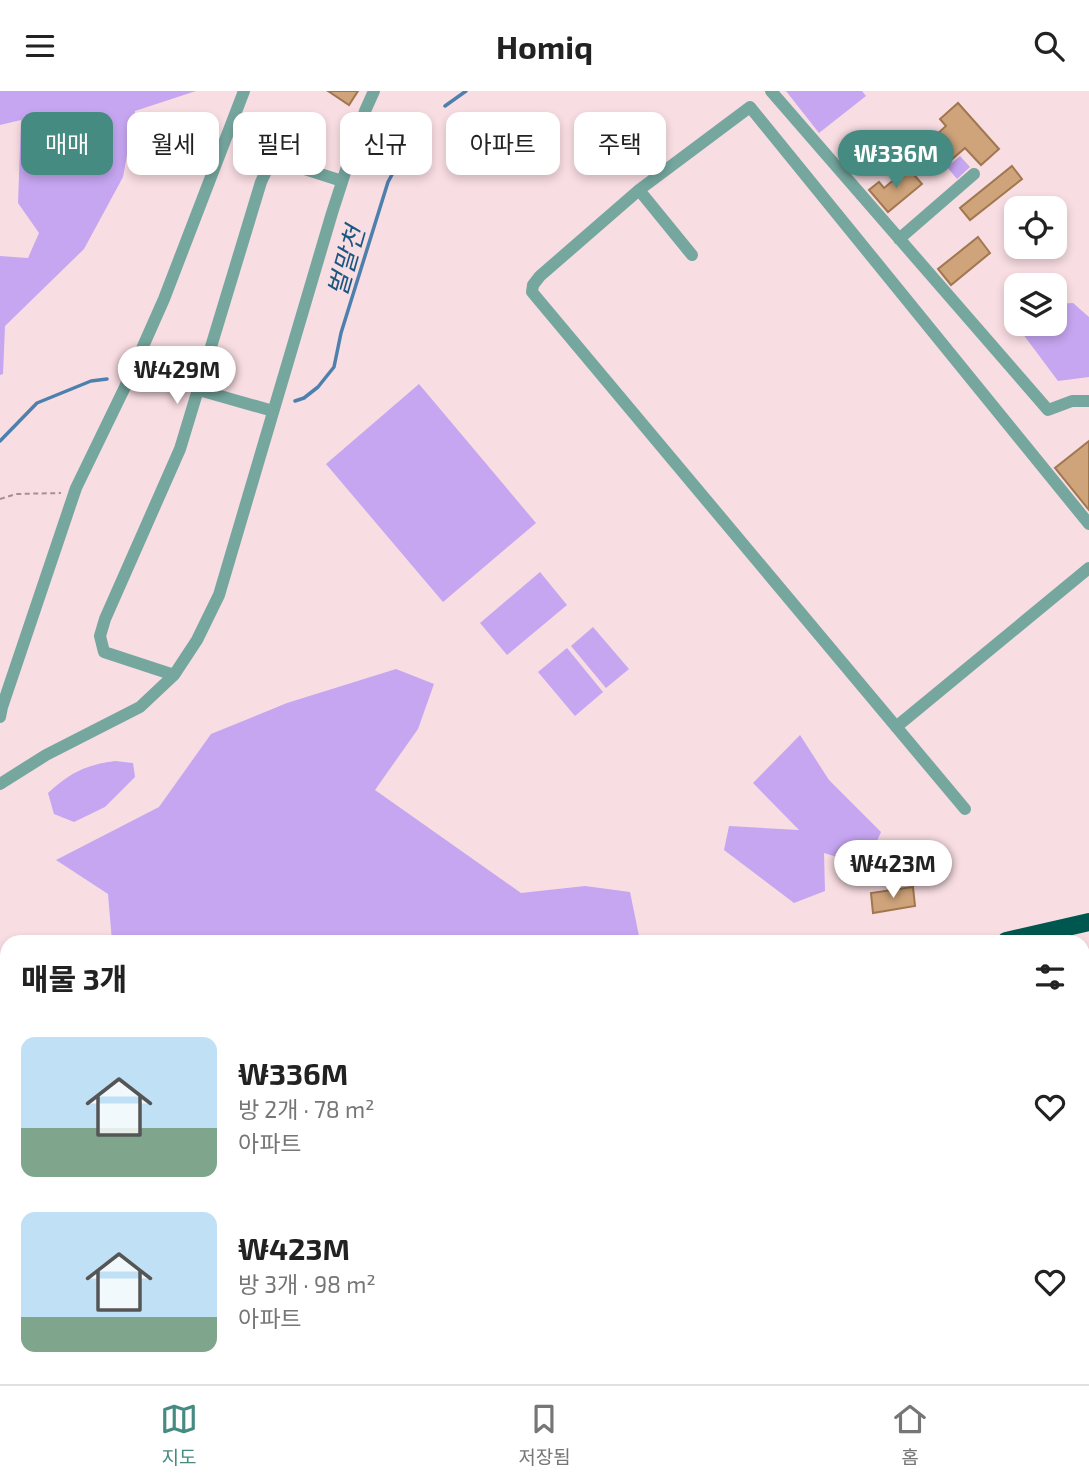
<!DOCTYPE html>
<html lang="ko">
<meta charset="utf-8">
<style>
body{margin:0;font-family:"Exo 2","Noto Sans KR",sans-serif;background:#f6f6f6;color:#222;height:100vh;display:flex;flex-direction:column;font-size:26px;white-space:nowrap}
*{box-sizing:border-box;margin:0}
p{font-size:23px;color:#767676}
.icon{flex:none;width:38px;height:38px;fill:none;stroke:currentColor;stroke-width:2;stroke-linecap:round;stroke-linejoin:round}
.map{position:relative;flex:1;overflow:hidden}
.sheet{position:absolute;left:0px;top:844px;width:1090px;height:450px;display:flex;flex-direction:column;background:#fff;border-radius:21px 21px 0 0;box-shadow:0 4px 10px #0003}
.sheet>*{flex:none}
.hud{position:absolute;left:21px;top:21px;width:700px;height:63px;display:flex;gap:14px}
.tools{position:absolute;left:1004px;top:105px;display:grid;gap:14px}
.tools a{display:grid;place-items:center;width:63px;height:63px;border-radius:14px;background:#fff;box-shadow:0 4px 10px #0003;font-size:35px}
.price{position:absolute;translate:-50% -60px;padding:0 16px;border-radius:24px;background:#fff;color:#222;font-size:23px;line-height:46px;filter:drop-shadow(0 2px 4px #0008)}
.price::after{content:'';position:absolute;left:50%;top:42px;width:21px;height:16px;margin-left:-10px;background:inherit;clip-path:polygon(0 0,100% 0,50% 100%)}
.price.current{background:#468b82;color:#fff}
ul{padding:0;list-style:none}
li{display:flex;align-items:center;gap:21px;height:175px;padding:0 21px}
li span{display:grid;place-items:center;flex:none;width:196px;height:140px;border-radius:14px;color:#555}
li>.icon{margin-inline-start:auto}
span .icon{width:84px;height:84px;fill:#fffc;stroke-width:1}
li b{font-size:30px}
h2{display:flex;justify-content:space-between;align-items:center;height:84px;padding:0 21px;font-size:30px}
.tag{padding:0 24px;border-radius:14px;background:#fff;box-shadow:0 4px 10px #0003;font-size:24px;line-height:63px}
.tag.current{background:#468b82;color:#fff}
header{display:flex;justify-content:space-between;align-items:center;height:91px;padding:0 21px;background:#fff;font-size:32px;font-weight:700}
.tabs{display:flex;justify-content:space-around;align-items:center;height:98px;border-top:2px solid #e0e0e0;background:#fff;font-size:19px;color:#767676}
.tabs a{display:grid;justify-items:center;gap:4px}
.tabs .current{color:#468b82}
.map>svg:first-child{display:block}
</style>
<header><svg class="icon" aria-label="menu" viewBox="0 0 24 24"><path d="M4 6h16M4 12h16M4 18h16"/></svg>Homiq<svg class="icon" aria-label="search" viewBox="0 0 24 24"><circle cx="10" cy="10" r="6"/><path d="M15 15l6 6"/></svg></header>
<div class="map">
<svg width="1089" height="1293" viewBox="0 0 1089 1293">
<rect width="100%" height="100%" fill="#f8dde2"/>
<!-- green -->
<path fill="#c6a6f1" d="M 0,0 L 196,0 L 135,20 L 123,86 L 84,158 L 5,235 L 3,283 L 0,284 L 0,165 L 28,167 L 39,142 L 18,112 L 21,29 L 0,34 Z
M 786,0 L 862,0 L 866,5 L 819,42 Z
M 960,65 L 970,76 L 957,88 L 947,76 Z
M 1073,212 L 1089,226 L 1089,286 L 1058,290 L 1011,227 L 1017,222 L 1017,233 L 1055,233 L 1055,213 Z
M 419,293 L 536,432 L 443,511 L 326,373 Z
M 540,481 L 567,514 L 507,564 L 480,532 Z
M 593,536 L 629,578 L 606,597 L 571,555 Z
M 567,557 L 603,601 L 575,625 L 538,581 Z
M 396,578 L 434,593 L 418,638 L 375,699 L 521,802 L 585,795 L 630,801 L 639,845 L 626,850 L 253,850 L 172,845 L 161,850 L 112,850 L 108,803 L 56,769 L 159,716 L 211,643 L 287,612 Z
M 800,644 L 829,689 L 881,741 L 866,775 L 824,762 L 825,800 L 794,812 L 724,759 L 729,735 L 799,739 L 753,692 Z
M 115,670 L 133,672 L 135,686 L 105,716 L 74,731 L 54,723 L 48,702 C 70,682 85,674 115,670 Z
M 0,977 L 7,977 L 7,1286 L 408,1286 L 407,1293 L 0,1293 Z
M 1089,1234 L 1089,1293 L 1081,1293 L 1057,1286 L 1083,1286 L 1083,1235 Z
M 454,1286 L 909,1286 L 904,1293 L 429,1293 Z"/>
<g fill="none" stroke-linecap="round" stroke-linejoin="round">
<!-- stream -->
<path stroke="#4e80ae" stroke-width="3.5" d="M 445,15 L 466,0
M 295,310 L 304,307 L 318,296 L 334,276 L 341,242 L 388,91 L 409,52 L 426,32
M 0,350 L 37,312 L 91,290 L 107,288"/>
</g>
<!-- building -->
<path fill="#d0a47b" stroke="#a17750" stroke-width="2" d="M 328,0 L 358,0 L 349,14 Z
M 958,12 L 999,58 L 981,74 L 965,57 L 943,76 L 925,54 L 946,35 L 940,28 Z
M 1012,75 L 1022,88 L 970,129 L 960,117 Z
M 908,77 L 922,93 L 888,121 L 869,99 L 879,91 L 884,97 Z
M 978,146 L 990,162 L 951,194 L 938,178 Z
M 1089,350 L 1089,419 L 1055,377 Z
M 913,796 L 915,815 L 873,822 L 871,802 Z"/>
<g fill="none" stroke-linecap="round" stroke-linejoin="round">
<!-- path -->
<path stroke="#a98f95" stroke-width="2" stroke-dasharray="5 3.5" stroke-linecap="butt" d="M 0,408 L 16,403 L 61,402"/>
<!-- minor -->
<path stroke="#75a79f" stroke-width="12" d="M 771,0 L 1048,319 L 1072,310 L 1089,310
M 639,99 L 692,164
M 899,148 L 974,83
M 199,299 L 273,320
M 174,584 L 104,561 L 100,545 L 105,528 L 180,358 L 261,91 L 269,74 L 283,71 L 342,90
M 0,626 L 2,616 L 76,397 L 125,296 L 164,208 L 244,0
M 896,636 L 1089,477
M 0,693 L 46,664 L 140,616 L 174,584 L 197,549 L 219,504 L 332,122 L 365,20 L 374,0
M 965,718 L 532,201 L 533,194 L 540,185 L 639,99 L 750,16 L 1089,433"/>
<!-- highway -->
<path stroke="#00574f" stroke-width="18" d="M 1006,850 L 1089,831
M 1083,894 L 1089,893
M 0,904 L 7,904
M 1083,924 L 1089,924
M 0,949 L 7,950
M 1083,967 L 1089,966"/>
</g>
<g text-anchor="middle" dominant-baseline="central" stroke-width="5" stroke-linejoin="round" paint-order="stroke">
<!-- water labels -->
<g font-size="26" font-style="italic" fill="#1c5781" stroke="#f8dde2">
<text transform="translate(345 170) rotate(-74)">벌말천</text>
</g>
</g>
</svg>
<div class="tools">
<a><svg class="icon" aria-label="locate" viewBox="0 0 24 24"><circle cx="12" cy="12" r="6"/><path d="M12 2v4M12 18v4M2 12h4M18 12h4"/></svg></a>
<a><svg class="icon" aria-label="layers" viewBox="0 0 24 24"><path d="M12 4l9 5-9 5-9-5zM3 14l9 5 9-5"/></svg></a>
</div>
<b class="price current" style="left:896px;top:99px">₩336M</b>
<b class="price" style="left:177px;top:315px">₩429M</b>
<b class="price" style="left:893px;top:809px">₩423M</b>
<div class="hud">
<a class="tag current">매매</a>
<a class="tag">월세</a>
<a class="tag">필터</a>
<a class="tag">신규</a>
<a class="tag">아파트</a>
<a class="tag">주택</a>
</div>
<section class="sheet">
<h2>매물 3개<svg class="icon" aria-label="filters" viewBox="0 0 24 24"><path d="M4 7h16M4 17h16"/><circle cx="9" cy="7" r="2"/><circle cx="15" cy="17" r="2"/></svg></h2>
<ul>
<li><span style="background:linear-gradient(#bfe0f5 65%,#7fa58c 0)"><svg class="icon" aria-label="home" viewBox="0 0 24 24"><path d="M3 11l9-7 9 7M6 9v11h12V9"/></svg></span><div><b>₩336M</b><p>방 2개 · 78 m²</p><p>아파트</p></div><svg class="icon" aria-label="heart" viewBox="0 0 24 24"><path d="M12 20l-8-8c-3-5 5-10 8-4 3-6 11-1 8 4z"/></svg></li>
<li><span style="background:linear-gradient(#bfe0f5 75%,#7fa58c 0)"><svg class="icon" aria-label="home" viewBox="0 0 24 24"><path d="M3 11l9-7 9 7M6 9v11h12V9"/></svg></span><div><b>₩423M</b><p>방 3개 · 98 m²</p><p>아파트</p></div><svg class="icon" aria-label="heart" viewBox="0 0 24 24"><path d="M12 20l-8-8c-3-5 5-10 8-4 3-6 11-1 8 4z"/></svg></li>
</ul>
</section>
</div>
<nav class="tabs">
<a class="current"><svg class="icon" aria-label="map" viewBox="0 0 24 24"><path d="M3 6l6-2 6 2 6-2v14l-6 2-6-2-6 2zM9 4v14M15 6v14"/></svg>지도</a>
<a><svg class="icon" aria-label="saved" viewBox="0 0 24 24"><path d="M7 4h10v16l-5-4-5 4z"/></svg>저장됨</a>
<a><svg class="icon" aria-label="home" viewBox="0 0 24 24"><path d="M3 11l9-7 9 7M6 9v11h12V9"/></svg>홈</a>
</nav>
